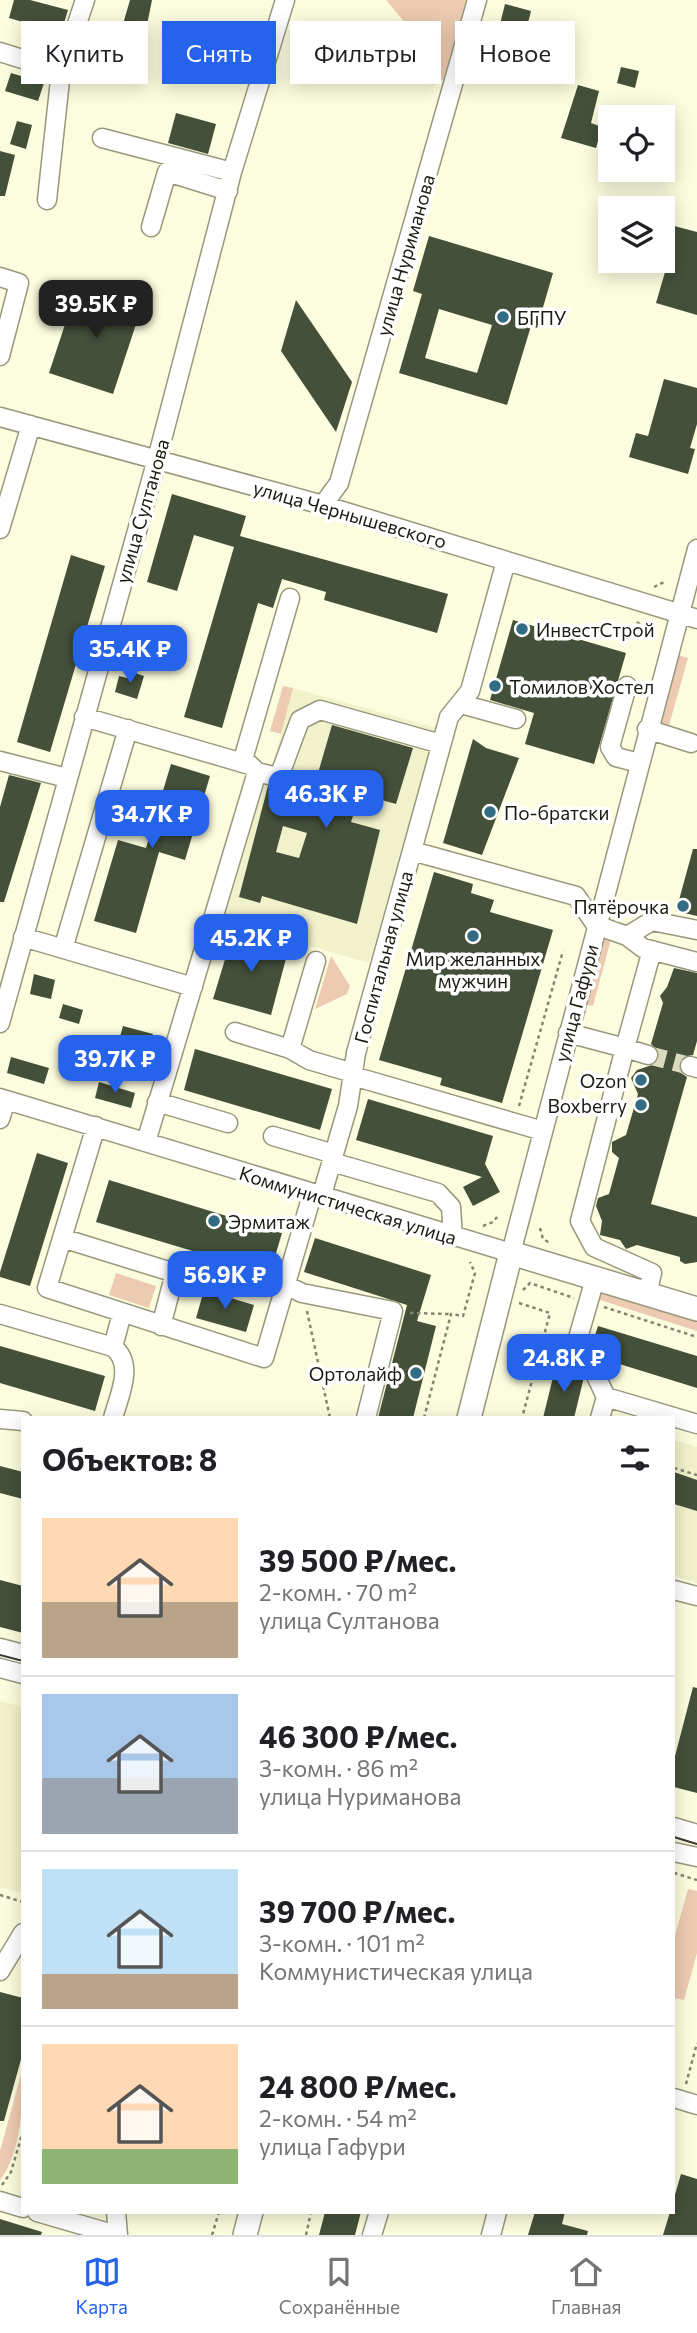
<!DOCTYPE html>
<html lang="ru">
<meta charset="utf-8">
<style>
body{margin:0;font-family:Commissioner,sans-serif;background:#f6f6f6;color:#202124;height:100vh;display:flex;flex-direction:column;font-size:26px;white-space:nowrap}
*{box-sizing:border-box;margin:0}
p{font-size:23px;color:#757577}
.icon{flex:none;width:38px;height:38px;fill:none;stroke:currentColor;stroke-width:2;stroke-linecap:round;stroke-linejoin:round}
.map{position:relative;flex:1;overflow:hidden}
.drawer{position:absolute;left:21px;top:1416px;width:654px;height:798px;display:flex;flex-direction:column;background:#fff;border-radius:0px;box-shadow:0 4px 18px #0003}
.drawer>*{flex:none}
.hud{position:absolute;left:21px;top:21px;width:656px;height:63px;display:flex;gap:14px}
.controls{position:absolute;left:598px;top:105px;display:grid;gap:14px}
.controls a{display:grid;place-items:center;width:77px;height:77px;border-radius:0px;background:#fff;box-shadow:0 4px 18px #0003;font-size:35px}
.price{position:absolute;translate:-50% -60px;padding:0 16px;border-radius:14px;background:#2563eb;color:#fff;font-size:23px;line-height:46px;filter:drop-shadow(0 2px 4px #0008)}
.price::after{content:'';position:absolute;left:50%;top:42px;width:21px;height:16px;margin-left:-10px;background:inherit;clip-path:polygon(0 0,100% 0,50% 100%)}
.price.on{background:#222;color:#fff}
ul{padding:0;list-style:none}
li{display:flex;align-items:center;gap:21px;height:175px;padding:0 21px}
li+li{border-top:2px solid #e0e0e0}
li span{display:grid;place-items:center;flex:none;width:196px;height:140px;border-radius:0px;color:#555}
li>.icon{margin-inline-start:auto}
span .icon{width:84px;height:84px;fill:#fffc;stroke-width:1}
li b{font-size:30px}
h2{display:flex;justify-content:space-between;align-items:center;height:84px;padding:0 21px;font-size:30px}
.tag{padding:0 24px;border-radius:0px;background:#fff;box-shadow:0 4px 18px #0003;font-size:24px;line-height:63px}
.tag.on{background:#2563eb;color:#fff}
.tabs{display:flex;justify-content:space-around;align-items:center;height:98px;border-top:2px solid #e0e0e0;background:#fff;font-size:19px;color:#757577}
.tabs a{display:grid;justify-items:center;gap:4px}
.tabs .on{color:#2563eb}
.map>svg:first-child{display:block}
</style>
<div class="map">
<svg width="697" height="2235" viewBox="0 0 697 2235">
<rect width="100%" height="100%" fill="#fcfcde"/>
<!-- built -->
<path fill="#f1f1cc" d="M 293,688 L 437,728 L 369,963 L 220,920 L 265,766 L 272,768 Z
M 674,1440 L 697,1447 L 697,1583 L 674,1576 Z
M 0,1701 L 23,1707 L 23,1893 L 0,1887 Z"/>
<!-- green -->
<path fill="#edcbb2" d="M 386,0 L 466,0 L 445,79 L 433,85 L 411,72 L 415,35 Z
M 678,655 L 688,658 L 668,729 L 658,726 Z
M 283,686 L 293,688 L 281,734 L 270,731 Z
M 602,936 L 611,939 L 593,1006 L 584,1004 Z
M 331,956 L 350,986 L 347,994 L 315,1009 Z
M 116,1273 L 156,1286 L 149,1308 L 109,1295 Z
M 600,1290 L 697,1320 L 697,1331 L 597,1299 Z
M 688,1889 L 697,1891 L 697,1953 L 684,2000 L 674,1998 L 674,1939 Z
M 23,2067 C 23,2101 22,2152 0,2180 L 0,2151 Z"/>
<!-- building -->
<path fill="#44503a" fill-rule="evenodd" d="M 14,0 L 30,0 L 68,10 L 61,33 L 9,18 Z
M 130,0 L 152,0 L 146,30 L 123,24 Z
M 505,4 L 531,11 L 523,43 L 497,36 Z
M 486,57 L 502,61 L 497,78 L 481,74 Z
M 621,67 L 639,71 L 635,88 L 617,83 Z
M 11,73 L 44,83 L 38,101 L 5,91 Z
M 578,85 L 599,91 L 591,123 L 602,127 L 596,148 L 561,138 Z
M 176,113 L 216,124 L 208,154 L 168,143 Z
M 17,121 L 32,125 L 26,149 L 10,144 Z
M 0,151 L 15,155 L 5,196 L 0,196 Z
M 663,223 L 697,232 L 697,315 L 656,303 L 670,255 L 663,253 Z
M 429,236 L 553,273 L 537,328 L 531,326 L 507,405 L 399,373 L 422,294 L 413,291 ZM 439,309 L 492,325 L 477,373 L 425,358 Z
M 78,285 L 142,306 L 113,394 L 49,373 Z
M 296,300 L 352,382 L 336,432 L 281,351 Z
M 664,379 L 697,388 L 697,424 L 690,448 L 695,449 L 688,474 L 629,457 L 636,433 L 648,436 Z
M 172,494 L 246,516 L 240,536 L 448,594 L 437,633 L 324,600 L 326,592 L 282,579 L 273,608 L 258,603 L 222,728 L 184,717 L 234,547 L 194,535 L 177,591 L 147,582 Z
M 71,555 L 105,566 L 50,752 L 17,742 Z
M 513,620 L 626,653 L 594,764 L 525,744 L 534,713 L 490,700 Z
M 129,671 L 144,676 L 137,699 L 115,692 L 119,676 L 127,678 Z
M 332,725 L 413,748 L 396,804 L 360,794 L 351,822 L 380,830 L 357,924 L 262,896 L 260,903 L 239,897 L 268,786 L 293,785 L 289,801 L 314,809 L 322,781 L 316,780 ZM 283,826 L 307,833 L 299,858 L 276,852 Z
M 473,739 L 486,748 L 519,758 L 482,855 L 443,843 Z
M 171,764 L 210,776 L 185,860 L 159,852 L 136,933 L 94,921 L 118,840 L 146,848 Z
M 9,775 L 41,783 L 4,902 L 0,902 L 0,807 Z
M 693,849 L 697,849 L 697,916 L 676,911 Z
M 434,872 L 473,884 L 471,893 L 494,900 L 490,912 L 553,930 L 502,1103 L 440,1085 L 442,1078 L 379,1060 Z
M 233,933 L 283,947 L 288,951 L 271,1015 L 213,999 Z
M 674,968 L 697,973 L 697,1041 L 693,1055 L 683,1057 L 679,1064 L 681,1073 L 687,1077 L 651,1204 L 697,1217 L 697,1262 L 685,1264 L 680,1261 L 680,1257 L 637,1245 L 626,1249 L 620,1240 L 600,1235 L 602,1221 L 596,1206 L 598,1198 L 609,1194 L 619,1158 L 612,1152 L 612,1142 L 626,1135 L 638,1094 L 631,1078 L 637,1070 L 655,1064 L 659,1059 L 659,1052 L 651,1044 L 663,1003 L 660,996 L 667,987 Z
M 34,974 L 55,980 L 51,999 L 30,994 Z
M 63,1004 L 83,1010 L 79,1024 L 59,1018 Z
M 123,1026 L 153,1034 L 146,1055 L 117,1047 Z
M 195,1049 L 332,1089 L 320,1130 L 184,1090 Z
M 11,1057 L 49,1068 L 44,1084 L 7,1073 Z
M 99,1082 L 135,1093 L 131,1108 L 95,1098 Z
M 368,1099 L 493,1136 L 485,1164 L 500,1192 L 473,1206 L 463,1187 L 482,1177 L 356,1140 Z
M 37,1153 L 68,1163 L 30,1286 L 0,1277 L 0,1272 Z
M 109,1180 L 282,1233 L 271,1270 L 206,1255 L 96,1222 Z
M 315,1238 L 431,1275 L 417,1321 L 436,1326 L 413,1418 L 378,1418 L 407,1305 L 304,1272 Z
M 204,1290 L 254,1305 L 246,1332 L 196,1318 Z
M 598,1326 L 697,1356 L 697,1388 L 600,1358 L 593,1342 Z
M 0,1346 L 105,1376 L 95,1411 L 0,1383 Z
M 556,1365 L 581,1372 L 584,1377 L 574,1418 L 543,1418 Z
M 0,1466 L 23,1472 L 23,1499 L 0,1493 Z
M 674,1472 L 697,1480 L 697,1511 L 674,1504 Z
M 0,1580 L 23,1586 L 23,1633 L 0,1627 Z
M 693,1687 L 697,1688 L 697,1793 L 674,1787 L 674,1760 Z
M 0,1992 L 23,1998 L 23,2052 L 4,2121 L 0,2121 Z
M 681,2174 L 697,2179 L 697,2235 L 663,2235 L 670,2212 L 674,2212 L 674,2198 Z
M 325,2212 L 361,2212 L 355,2235 L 319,2235 Z
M 535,2212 L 565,2212 L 562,2224 L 588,2231 L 587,2235 L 528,2235 Z
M 0,2219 L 42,2232 L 41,2235 L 0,2235 Z"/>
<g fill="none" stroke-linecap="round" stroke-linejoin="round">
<!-- minor-tunnel -->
<path stroke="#dadabf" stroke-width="18" stroke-dasharray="18 9" stroke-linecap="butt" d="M 648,1055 L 690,1066"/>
<!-- minor casing -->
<g stroke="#98987d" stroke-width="21">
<path id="minor" d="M 0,52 L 61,71
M 102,138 L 232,172
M 47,200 L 61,71 L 85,0
M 151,227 L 167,172 L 228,191
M 0,277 L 19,283 L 0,356
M 0,417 L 323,505 L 697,619
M 323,505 L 339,483 L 477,0
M 0,529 L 31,425
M 627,686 L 610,747 L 616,757 L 639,763
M 461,704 L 516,719
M 84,717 L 250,765 L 257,772 L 146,1142
M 647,729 L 691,743
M 0,761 L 67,778
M 242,763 L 290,598
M 257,772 L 273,776 L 280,774 L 300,720 L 320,710 L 441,744
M 412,851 L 576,896 L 596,925 L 627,936 L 652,921 L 697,930
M 627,936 L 643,948 L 697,962
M 23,937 L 193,987
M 63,949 L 128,729
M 0,1023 L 157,459 L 232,172 L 285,0
M 235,1032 L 290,1049 L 316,961
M 568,1033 L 625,1048 L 580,1221 L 594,1247 L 652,1273 L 647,1294
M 290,1049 L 309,1060 L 353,1073
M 648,1055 L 625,1048 L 652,950
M 690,1066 L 697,1068
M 353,1076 L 543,1131
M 0,1098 L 511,1253 L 697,549
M 157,1102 L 228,1123
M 0,1119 L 6,1100
M 96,1126 L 47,1288 L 264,1358 L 312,1195
M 273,1136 L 334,1154
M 332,1162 L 438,1193 L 451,1207 L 453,1237
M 321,1198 L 348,1106 L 356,1053 L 449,717 L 470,691 L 506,561
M 62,1238 L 175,1273 L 196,1264 L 286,1285 L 302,1293 L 393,1311 L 366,1418
M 595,1279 L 578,1338 L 606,1397 L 600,1418
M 0,1314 L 113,1347 C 135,1364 119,1396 113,1418
M 161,1326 L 175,1273
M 113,1347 L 122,1313
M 606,1397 L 697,1424
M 0,1419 L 23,1421
M 674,1590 L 697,1596
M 0,1648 L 23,1654
M 0,1668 L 23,1674
M 674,1827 L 697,1834
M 674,1852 L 697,1857
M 0,1971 L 23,1933
M 674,2098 L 697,2105
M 0,2201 L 23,2208
M 37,2212 L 116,2235
M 116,2212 L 118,2235
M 372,2235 L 379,2212
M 491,2235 L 497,2212"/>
</g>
<!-- major casing -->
<g stroke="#98987d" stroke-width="26">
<path id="major" d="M 469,1418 L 511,1253 L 697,1309
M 245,2235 L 251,2212"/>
</g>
<!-- path -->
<path stroke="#848471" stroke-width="2.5" stroke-dasharray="3.5 3.5" stroke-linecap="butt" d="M 654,587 L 666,581
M 637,622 L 647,630 L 651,637
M 229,927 L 303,949
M 519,1106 L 563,951
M 483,1226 L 493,1222 L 497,1217
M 540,1228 L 543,1239 L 550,1243
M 523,1290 L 530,1283 L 574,1298
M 519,1303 L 550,1313 L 522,1418
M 604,1307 L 697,1337
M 307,1311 L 330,1418
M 410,1313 L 449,1314
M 424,1418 L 451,1314 L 463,1316 L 475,1273 L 470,1262
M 674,1468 L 697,1475
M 674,1873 L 697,1880
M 0,1895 L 23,1902
M 686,2084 L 697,2043
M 2,2185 L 11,2172 L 23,2131
M 212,2235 L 219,2212
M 306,2235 L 311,2212"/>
<!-- minor -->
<use href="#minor" stroke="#fff" stroke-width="18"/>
<!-- major -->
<use href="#major" stroke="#fff" stroke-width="23"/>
<!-- tram -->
<path stroke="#3d3d30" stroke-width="2" d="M 0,1655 L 23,1661
M 674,1837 L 697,1844"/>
</g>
<!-- markers -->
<g fill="#326b84" stroke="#fff" stroke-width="2.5">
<circle cx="503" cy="317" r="7"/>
<circle cx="522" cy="629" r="7"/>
<circle cx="495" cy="686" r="7"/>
<circle cx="490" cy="812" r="7"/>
<circle cx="683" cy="906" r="7"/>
<circle cx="473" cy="936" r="7"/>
<circle cx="641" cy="1080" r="7"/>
<circle cx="641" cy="1105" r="7"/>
<circle cx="214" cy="1221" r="7"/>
<circle cx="416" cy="1373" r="7"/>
</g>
<g text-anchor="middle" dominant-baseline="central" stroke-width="7" stroke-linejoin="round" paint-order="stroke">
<!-- street labels -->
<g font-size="19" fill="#1b1b11" stroke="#fff">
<text transform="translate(405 255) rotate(-74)">улица Нуриманова</text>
<text transform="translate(142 511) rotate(-74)">улица Султанова</text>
<text transform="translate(350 514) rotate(16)">улица Чернышевского</text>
<text transform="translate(383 957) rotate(-75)">Госпитальная улица</text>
<text transform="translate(576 1003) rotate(-75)">улица Гафури</text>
<text transform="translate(348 1205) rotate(17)">Коммунистическая улица</text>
</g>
<!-- poi labels -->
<g font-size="19" fill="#1b1b11" stroke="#fff" text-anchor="start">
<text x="517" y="317">БГПУ</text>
<text x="536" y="629">ИнвестСтрой</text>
<text x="509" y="686">Томилов Хостел</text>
<text x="504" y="812">По-братски</text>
<text x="669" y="906" text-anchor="end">Пятёрочка</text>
<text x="473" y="958" text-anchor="middle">Мир желанных<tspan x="473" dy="22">мужчин</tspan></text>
<text x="627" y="1080" text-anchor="end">Ozon</text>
<text x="627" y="1105" text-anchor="end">Boxberry</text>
<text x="228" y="1221">Эрмитаж</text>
<text x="402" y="1373" text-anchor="end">Ортолайф</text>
</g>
</g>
</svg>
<div class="controls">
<a><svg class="icon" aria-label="locate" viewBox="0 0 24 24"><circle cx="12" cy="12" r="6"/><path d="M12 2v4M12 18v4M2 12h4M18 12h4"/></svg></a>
<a><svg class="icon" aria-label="layers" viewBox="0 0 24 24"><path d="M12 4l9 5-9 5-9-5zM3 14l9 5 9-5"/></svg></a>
</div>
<b class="price on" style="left:96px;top:340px">39.5K ₽</b>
<b class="price" style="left:130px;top:685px">35.4K ₽</b>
<b class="price" style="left:326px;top:830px">46.3K ₽</b>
<b class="price" style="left:152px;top:850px">34.7K ₽</b>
<b class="price" style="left:251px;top:974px">45.2K ₽</b>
<b class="price" style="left:115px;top:1095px">39.7K ₽</b>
<b class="price" style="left:225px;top:1311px">56.9K ₽</b>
<b class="price" style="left:564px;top:1394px">24.8K ₽</b>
<div class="hud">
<a class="tag">Купить</a>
<a class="tag on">Снять</a>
<a class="tag">Фильтры</a>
<a class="tag">Новое</a>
</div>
<section class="drawer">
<h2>Объектов: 8<svg class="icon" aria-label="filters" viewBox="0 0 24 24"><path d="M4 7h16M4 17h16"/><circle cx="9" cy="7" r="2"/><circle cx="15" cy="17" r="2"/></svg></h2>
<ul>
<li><span style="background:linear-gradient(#ffd9b3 60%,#b9a48a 0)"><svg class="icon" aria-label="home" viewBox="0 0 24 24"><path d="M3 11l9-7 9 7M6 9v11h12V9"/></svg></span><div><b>39 500 ₽/мес.</b><p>2-комн. · 70 m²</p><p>улица Султанова</p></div></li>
<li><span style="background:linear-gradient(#a9c7e8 60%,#9aa5b1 0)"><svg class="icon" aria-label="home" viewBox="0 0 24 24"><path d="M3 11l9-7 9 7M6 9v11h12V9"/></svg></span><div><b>46 300 ₽/мес.</b><p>3-комн. · 86 m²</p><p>улица Нуриманова</p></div></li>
<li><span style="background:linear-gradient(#bfe0f5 75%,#b9a48a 0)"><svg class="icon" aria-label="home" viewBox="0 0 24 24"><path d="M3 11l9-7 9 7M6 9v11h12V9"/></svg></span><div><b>39 700 ₽/мес.</b><p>3-комн. · 101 m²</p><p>Коммунистическая улица</p></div></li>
<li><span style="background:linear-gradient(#ffd9b3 75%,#8fb573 0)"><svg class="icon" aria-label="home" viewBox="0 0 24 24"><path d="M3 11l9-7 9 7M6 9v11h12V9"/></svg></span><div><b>24 800 ₽/мес.</b><p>2-комн. · 54 m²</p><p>улица Гафури</p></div></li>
</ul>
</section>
</div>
<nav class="tabs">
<a class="on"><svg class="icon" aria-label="map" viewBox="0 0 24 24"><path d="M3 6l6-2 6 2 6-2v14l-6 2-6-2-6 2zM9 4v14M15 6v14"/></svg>Карта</a>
<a><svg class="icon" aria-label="saved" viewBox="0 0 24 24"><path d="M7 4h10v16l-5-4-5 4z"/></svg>Сохранённые</a>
<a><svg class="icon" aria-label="home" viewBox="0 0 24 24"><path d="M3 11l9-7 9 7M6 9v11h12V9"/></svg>Главная</a>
</nav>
